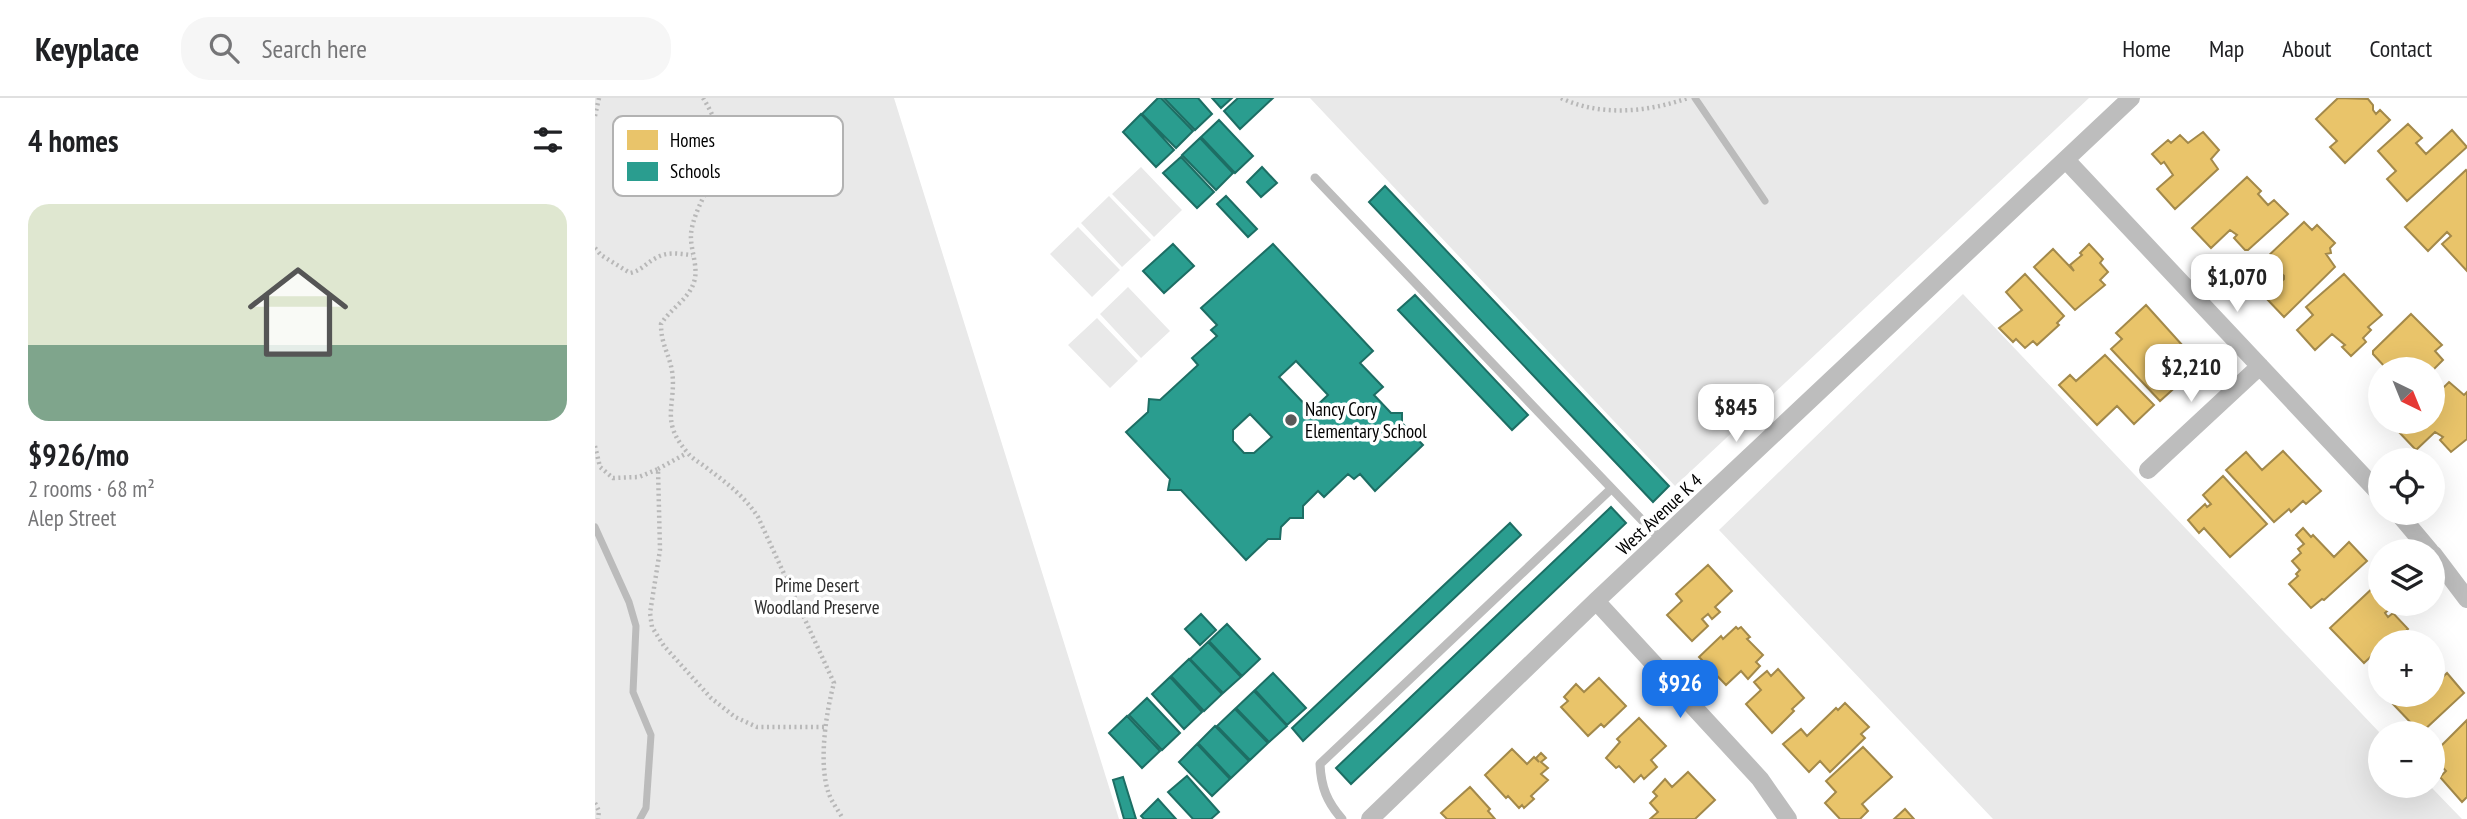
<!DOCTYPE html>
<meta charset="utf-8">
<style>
body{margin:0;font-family:"PT Sans Narrow",sans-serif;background:#f6f6f6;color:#202124;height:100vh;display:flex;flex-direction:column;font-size:26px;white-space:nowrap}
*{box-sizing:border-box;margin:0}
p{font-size:23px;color:#757577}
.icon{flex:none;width:38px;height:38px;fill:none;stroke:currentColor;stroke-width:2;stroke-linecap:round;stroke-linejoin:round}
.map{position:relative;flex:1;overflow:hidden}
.panel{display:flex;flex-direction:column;background:#fff;width:595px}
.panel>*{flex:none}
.needle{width:46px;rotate:137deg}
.fabs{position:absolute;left:1773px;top:259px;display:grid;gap:14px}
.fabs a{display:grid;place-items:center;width:77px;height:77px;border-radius:50%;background:#fff;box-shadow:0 7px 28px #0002;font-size:35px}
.price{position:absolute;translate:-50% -60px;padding:0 16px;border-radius:14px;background:#fff;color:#222;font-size:23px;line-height:46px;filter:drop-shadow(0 2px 4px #0008)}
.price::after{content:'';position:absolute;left:50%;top:42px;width:21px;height:16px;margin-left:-10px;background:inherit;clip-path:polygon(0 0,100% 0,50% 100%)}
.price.active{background:#1a73e8;color:#fff}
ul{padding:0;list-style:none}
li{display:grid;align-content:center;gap:14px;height:371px;padding:0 28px}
li span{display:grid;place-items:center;height:217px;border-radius:21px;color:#555}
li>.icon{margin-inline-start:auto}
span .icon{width:126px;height:126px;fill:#fffc;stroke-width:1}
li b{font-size:30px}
h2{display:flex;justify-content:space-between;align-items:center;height:84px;padding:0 28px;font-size:30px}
header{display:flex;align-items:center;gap:42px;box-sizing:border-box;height:98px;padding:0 35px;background:#fff;border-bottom:2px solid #e0e0e0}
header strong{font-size:33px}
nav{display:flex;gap:38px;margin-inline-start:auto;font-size:24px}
.search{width:490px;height:63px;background:#f6f6f6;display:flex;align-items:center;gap:18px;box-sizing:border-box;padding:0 24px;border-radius:28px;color:#757577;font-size:26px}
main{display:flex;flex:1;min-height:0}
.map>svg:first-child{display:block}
</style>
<header>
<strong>Keyplace</strong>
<div class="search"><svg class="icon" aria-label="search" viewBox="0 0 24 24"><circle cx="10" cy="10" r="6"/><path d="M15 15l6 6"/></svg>Search here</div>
<nav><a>Home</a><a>Map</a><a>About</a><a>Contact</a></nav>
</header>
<main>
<section class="panel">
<h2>4 homes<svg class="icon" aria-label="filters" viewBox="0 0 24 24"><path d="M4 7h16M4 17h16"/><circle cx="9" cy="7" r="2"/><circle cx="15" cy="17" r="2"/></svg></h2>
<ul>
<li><span style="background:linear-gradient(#dfe7d0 65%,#7fa58c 0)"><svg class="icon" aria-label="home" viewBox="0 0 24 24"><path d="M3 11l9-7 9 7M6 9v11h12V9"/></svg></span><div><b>$926/mo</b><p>2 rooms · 68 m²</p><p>Alep Street</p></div></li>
</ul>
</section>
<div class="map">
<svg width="1872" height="721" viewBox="0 0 1872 721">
<rect width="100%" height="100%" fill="#fff"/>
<!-- green -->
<path fill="#e9e9e9" d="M 0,0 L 299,0 L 524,721 L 0,721 Z
M 715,0 L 1494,0 L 1080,388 Z
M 546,69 L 587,112 L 559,139 L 517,96 Z
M 514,98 L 556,142 L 527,169 L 486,125 Z
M 483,129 L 525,172 L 497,199 L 455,156 Z
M 533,189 L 575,233 L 546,260 L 505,216 Z
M 1368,196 L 1785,635 L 1785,688 L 1835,688 L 1867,721 L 1398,721 L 1124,432 Z
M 502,220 L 543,263 L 515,290 L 473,247 Z"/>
<!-- homes -->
<path fill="#e9c46a" stroke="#a3894a" stroke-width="2" d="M 1743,0 L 1773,1 L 1778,7 L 1778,12 L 1781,16 L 1785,12 L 1795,22 L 1750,65 L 1735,49 L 1742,43 L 1721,21 Z
M 1813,26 L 1827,40 L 1821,45 L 1831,56 L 1857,32 L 1872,49 L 1812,103 L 1792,81 L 1801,73 L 1783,53 Z
M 1608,34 L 1624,52 L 1616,61 L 1623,71 L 1580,111 L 1562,91 L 1578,77 L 1569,64 L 1566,66 L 1557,56 L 1573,42 L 1576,45 L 1585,37 L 1593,45 Z
M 1871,72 L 1872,73 L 1872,173 L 1847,146 L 1856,138 L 1852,134 L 1833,153 L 1810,129 Z
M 1652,79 L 1666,93 L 1663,96 L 1673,107 L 1679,102 L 1693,116 L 1653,152 L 1650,152 L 1639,140 L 1642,137 L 1635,132 L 1616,150 L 1597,130 Z
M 1709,124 L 1717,132 L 1722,127 L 1740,145 L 1735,150 L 1736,155 L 1731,156 L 1740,169 L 1689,219 L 1670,199 L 1689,181 L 1689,178 L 1684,173 L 1682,176 L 1670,164 L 1670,161 Z
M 1494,146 L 1508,161 L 1505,165 L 1513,174 L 1505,182 L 1510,187 L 1480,212 L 1439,169 L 1458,151 L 1479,173 L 1475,167 L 1487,157 L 1485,155 Z
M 1430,176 L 1469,218 L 1462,225 L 1464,227 L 1442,247 L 1438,243 L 1430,250 L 1421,241 L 1418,244 L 1404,230 L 1427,212 L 1411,194 Z
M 1749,176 L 1787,217 L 1773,229 L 1776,232 L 1768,240 L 1771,244 L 1756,258 L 1747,249 L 1750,247 L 1737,236 L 1720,252 L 1702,232 L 1718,217 L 1711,209 Z
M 1551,207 L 1588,248 L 1575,260 L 1572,258 L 1568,262 L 1567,265 L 1585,285 L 1565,303 L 1516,251 L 1527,241 L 1521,235 Z
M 1816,216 L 1847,247 L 1840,253 L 1848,262 L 1838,272 L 1796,271 L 1792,266 L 1789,268 L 1778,256 L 1778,253 Z
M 1510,257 L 1559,307 L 1539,326 L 1522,308 L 1502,327 L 1464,287 L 1475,277 L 1481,283 Z
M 1854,284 L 1869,297 L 1872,294 L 1872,341 L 1856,354 L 1845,342 L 1848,339 L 1840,334 L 1821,352 L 1802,332 L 1811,324 L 1838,324 L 1838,291 L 1843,286 L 1847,291 Z
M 1785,285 L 1785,299 L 1778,292 Z
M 1688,353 L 1726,393 L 1711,406 L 1708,403 L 1696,414 L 1694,411 L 1679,424 L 1631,372 L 1651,354 L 1667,372 Z
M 1628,378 L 1672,426 L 1635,459 L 1609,430 L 1604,435 L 1593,422 L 1610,406 L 1612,409 L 1616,406 L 1608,397 Z
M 1708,430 L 1716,439 L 1718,437 L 1739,459 L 1754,444 L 1772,463 L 1729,502 L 1727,501 L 1716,510 L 1694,486 L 1703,478 L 1701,476 L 1705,472 L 1697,463 L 1706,455 L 1703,451 L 1709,446 L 1701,437 Z
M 1113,467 L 1137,493 L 1120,509 L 1125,514 L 1117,521 L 1113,516 L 1107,521 L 1113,528 L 1097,543 L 1072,517 L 1087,503 L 1081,496 Z
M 1782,486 L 1785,489 L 1785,506 L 1800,506 L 1790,515 L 1793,519 L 1798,515 L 1813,531 L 1800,543 L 1796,539 L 1791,544 L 1785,544 L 1785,550 L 1769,565 L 1735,530 Z
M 1141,529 L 1143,531 L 1146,529 L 1155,539 L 1152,541 L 1168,557 L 1161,564 L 1165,568 L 1153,581 L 1146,573 L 1131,587 L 1104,559 L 1126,538 L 1128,541 Z
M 1183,571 L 1209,600 L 1197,611 L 1199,613 L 1177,635 L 1151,606 L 1166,592 L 1159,584 L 1172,573 L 1176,578 Z
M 1852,575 L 1869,595 L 1827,634 L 1820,627 L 1819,628 L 1798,606 L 1802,603 L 1797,597 L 1838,597 L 1838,588 Z
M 1004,580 L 1031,608 L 1009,629 L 1006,626 L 993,638 L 966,609 L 973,603 L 969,599 L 981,586 L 989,594 Z
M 1250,605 L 1274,629 L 1266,636 L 1270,640 L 1235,674 L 1225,663 L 1214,674 L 1188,646 L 1206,631 L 1212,638 L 1241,610 L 1243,612 Z
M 1044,620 L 1071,648 L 1056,662 L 1062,669 L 1049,681 L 1046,677 L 1039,684 L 1024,668 L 1021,670 L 1011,660 L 1025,644 L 1022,641 Z
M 1872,622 L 1872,699 L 1867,704 L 1845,679 L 1851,673 L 1838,659 L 1838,656 Z
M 1268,649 L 1297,679 L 1267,706 L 1273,713 L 1265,721 L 1245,721 L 1230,705 L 1241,694 L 1231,683 Z
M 917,651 L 932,666 L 939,659 L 944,664 L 941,660 L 946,655 L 951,660 L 946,664 L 953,670 L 946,676 L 953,682 L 936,698 L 939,701 L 929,710 L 927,707 L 924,710 L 913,698 L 911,700 L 890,677 Z
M 1093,674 L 1120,702 L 1100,721 L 1055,721 L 1063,714 L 1055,705 L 1062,698 L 1058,694 L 1070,681 L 1077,689 Z
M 875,689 L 895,711 L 893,713 L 900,721 L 852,721 L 846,715 Z
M 1310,711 L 1319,721 L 1299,721 Z"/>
<!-- schools -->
<path fill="#2a9d8f" stroke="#1d6e64" stroke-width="2" fill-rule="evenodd" d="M 563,0 L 566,0 L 598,33 L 581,50 L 547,16 Z
M 569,0 L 603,0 L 617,16 L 600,32 Z
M 617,0 L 637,0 L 626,10 Z
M 643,0 L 678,0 L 645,31 L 629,13 Z
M 546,16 L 579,52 L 561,69 L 528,34 Z
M 624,22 L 658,58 L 640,75 L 606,39 Z
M 605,40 L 638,75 L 621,92 L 587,57 Z
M 586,59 L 619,94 L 602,110 L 568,75 Z
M 667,69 L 682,85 L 666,99 L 652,84 Z
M 790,88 L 1074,388 L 1058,404 L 774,104 Z
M 631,98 L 662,131 L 653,139 L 622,106 Z
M 578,146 L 599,168 L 569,195 L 548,173 Z
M 678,146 L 778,253 L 765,265 L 788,289 L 779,297 L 796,315 L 807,315 L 807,325 L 828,347 L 780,393 L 765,376 L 759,381 L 753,376 L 729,399 L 723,393 L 708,408 L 708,420 L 695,420 L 686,429 L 685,441 L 673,441 L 651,462 L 586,392 L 573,392 L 575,381 L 531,334 L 553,314 L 554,301 L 565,302 L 603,267 L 597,260 L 622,238 L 616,232 L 622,227 L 606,210 ZM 701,263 L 733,297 L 716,313 L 684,279 ZM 655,316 L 677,339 L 659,355 L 649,355 L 638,343 L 638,332 Z
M 820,197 L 933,317 L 917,332 L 803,212 Z
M 1016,409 L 1031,425 L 756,686 L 741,670 Z
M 915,425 L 926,437 L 708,643 L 697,630 Z
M 606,516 L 621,532 L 605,547 L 590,531 Z
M 632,526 L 665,561 L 647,578 L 614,543 Z
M 613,544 L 646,579 L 628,595 L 595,561 Z
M 594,561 L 627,596 L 609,613 L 576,578 Z
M 678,575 L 711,610 L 692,627 L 660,592 Z
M 575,579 L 607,614 L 589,631 L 557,596 Z
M 659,593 L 692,628 L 674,644 L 641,610 Z
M 552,600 L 585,635 L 567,652 L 534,617 Z
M 640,611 L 673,645 L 655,662 L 622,628 Z
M 532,618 L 565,653 L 547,670 L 514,635 Z
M 620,628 L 654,663 L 636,680 L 603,645 Z
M 602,646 L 635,681 L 617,698 L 584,664 Z
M 592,678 L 624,714 L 616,721 L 598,721 L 573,694 Z
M 528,679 L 541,721 L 529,721 L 518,682 Z
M 563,701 L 581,721 L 549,721 L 546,718 Z"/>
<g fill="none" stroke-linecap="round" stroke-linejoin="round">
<!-- stream -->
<path stroke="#bbb" stroke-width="7" d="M 1100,0 L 1170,103
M 0,429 L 34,504 L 41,528 L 38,594 L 56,637 L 51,710 L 45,721"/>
<!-- path -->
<path stroke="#b8b8b8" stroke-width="4.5" stroke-dasharray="2 3.5" stroke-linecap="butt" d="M 108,0 C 119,17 128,40 127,61 C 118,83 98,113 96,136 C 95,152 104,169 99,184 C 94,201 75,211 66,226 C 66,247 74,255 77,273 C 82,306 64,322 92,354 C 97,361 106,365 113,371 C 132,385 150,399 163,419 L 239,585 C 231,614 223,667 234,696 C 237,705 244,713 248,721
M 966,0 C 1006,19 1053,14 1093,0
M 0,18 L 4,0
M 0,150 L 6,157 L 35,175 C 46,173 51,165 61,160 C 72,153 85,156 97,157
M 0,348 L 5,369 L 18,380 L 44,379 L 63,371 L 65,452 L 55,515 L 57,529 L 69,548 L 116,600 L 140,619 L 162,629 L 231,629
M 63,371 L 92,355
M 0,705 L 4,713 L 3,721"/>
<!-- lane -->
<path stroke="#bdbdbd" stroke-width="9" d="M 720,80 L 1066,442
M 747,721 C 732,704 726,689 725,666 L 1016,391"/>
<!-- street -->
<path stroke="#bdbdbd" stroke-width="18" d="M 1471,62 L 1785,396
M 1553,372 L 1665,268
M 1803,415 L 1835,453
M 1838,456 L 1872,501
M 1001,503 L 1165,681 L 1193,721
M 775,721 L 1001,503 L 1536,0"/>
</g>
<!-- markers -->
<circle fill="#595959" stroke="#fff" stroke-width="2.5" cx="696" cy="322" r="7"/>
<g text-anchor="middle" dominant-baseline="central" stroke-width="7" stroke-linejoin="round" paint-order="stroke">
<!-- poi labels -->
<g font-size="19" fill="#000" stroke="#fff" text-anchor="start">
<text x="710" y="311">Nancy Cory<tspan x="710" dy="22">Elementary School</tspan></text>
</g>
<!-- street labels -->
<g font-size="19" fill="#000" stroke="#fff">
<text transform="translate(1064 416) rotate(-43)">West Avenue K 4</text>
</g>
<!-- park labels -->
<g font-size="19" fill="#2e2e2e" stroke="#fff">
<text x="222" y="487">Prime Desert<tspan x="222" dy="22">Woodland Preserve</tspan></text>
</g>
</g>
<!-- legend -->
<rect x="18" y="18" width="230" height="80" rx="10" fill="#fff" stroke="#b2b2b2" stroke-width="2"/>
<rect x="32" y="32" width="31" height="20" fill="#e9c46a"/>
<rect x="32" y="64" width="31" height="19" fill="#2a9d8f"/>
<g font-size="19" fill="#000">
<text x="75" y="49">Homes</text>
<text x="75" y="80">Schools</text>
</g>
</svg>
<div class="fabs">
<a><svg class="needle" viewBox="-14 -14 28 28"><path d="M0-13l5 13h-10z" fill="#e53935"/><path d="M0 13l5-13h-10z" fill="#757577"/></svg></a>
<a><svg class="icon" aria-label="locate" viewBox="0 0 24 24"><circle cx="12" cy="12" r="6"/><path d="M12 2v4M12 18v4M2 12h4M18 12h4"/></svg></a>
<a><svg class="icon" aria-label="layers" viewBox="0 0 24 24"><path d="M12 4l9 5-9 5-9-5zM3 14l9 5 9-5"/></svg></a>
<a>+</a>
<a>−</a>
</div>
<b class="price" style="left:1642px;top:216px">$1,070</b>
<b class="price" style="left:1596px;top:306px">$2,210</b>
<b class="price" style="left:1141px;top:346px">$845</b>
<b class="price active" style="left:1085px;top:622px">$926</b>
</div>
</main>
